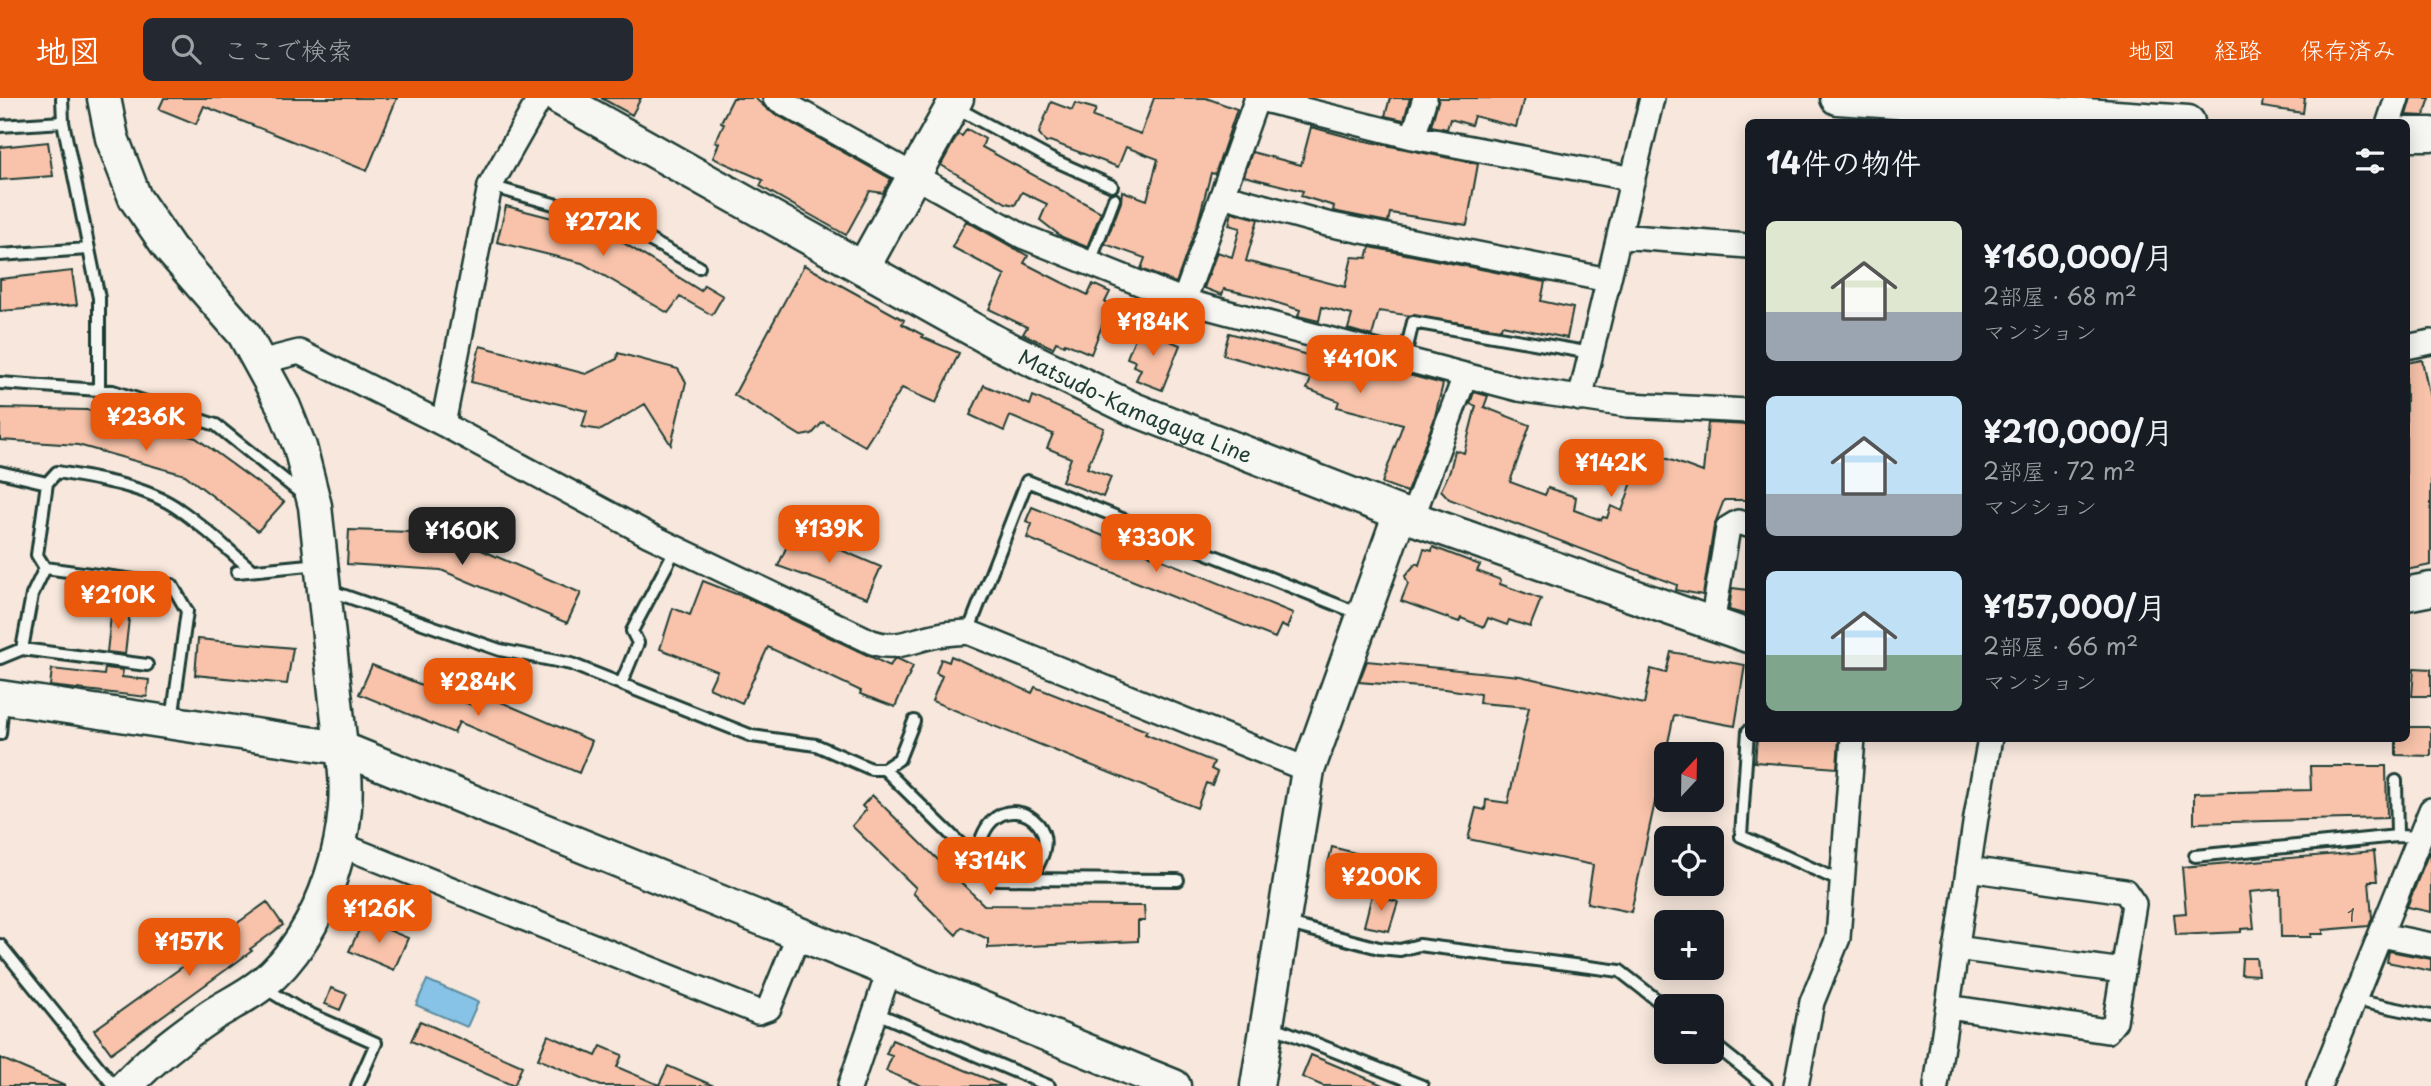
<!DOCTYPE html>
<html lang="ja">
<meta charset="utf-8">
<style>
body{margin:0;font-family:"Playpen Sans","Klee One",sans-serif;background:#242831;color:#f1f3f6;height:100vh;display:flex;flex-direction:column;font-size:26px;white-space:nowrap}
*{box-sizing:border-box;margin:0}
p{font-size:23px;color:#9ea1a6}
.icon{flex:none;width:38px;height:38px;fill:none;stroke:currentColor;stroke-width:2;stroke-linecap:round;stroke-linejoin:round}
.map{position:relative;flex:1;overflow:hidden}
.side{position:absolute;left:1745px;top:21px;width:665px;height:623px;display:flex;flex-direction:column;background:#171b24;border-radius:10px;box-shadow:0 4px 18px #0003}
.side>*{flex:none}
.needle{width:46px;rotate:22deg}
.tools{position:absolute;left:1654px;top:644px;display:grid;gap:14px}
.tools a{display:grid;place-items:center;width:70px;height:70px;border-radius:10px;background:#171b24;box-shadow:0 4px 18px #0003;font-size:35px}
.price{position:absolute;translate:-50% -60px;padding:0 16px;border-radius:14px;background:#ea580c;color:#fff;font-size:23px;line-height:46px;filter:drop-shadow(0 2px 4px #0008)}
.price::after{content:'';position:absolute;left:50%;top:42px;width:21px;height:16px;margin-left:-10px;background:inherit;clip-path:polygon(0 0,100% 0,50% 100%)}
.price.selected{background:#222;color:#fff}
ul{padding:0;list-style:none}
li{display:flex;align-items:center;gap:21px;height:175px;padding:0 21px}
li span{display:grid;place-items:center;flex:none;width:196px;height:140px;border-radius:10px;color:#555}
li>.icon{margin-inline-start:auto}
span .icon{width:84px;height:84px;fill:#fffc;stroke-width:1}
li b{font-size:30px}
h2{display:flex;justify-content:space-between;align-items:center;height:84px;padding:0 21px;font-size:30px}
header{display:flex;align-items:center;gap:42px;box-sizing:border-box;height:98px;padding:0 35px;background:#ea580c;color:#fff}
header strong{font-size:33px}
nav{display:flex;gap:38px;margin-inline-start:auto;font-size:24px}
.search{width:490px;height:63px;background:#242831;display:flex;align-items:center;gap:18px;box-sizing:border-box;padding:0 24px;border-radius:10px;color:#9ea1a6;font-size:26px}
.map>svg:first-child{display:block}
</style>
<header>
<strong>地図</strong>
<div class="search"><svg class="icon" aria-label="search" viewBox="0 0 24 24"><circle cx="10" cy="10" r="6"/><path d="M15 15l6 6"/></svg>ここで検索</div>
<nav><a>地図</a><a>経路</a><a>保存済み</a></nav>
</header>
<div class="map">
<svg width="2431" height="988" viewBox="0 0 2431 988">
<rect width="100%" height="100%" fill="#f7e7dc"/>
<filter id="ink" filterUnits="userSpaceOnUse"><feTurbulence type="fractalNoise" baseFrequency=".0143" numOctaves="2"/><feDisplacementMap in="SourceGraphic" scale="14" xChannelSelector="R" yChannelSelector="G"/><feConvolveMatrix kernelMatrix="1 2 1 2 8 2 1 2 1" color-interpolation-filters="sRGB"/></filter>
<g filter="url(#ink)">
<!-- water -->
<path fill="#87c2e7" stroke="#5d8d9f" stroke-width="2" d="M 427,882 L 478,904 L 467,929 L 416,907 Z"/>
<!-- building -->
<path fill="#f8c3aa" stroke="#1f3d34" stroke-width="2" d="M 164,0 L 397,0 L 367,73 L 204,8 L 196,26 L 159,11 Z
M 601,0 L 641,0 L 632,17 Z
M 733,0 L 755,0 L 768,12 L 891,81 L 883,95 L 870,93 L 846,137 L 760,88 L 763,82 L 713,60 L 719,45 L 715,44 L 724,26 L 721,24 Z
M 1154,0 L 1206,0 L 1237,11 L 1215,76 L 1211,75 L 1198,124 L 1176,185 L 1141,171 L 1145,160 L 1105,146 L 1121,104 L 1122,93 L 1147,102 L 1158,61 L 1126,49 L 1118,69 L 1050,43 L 1046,45 L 1039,35 L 1051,4 L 1072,12 L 1075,5 L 1096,11 L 1093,19 L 1141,36 Z
M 1390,0 L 1410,0 L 1404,22 L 1385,18 Z
M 1439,0 L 1524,0 L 1516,29 L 1474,18 L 1471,27 L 1450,21 L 1447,31 L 1431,28 Z
M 2263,0 L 2305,0 L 2303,15 L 2262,9 Z
M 2411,0 L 2430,0 L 2424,18 L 2406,17 Z
M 1311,29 L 1356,41 L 1478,66 L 1467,127 L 1390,115 L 1388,124 L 1333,113 L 1334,108 L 1301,98 L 1303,93 L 1244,78 L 1252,54 L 1301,67 Z
M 967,31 L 985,41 L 982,49 L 1101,114 L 1087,149 L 1062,139 L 1040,122 L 1047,106 L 1022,94 L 1015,107 L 1006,105 L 941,67 L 958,36 L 962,38 Z
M 48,44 L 53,78 L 0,82 L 0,49 Z
M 506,108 L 606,134 L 701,193 L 704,187 L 723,198 L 712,217 L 680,199 L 668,215 L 582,165 L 497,144 Z
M 1232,114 L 1258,121 L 1246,163 L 1345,189 L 1352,159 L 1367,160 L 1370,149 L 1545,184 L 1541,203 L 1573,210 L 1567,240 L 1502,227 L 1501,231 L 1379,213 L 1372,238 L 1348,231 L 1352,217 L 1322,209 L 1319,223 L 1298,218 L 1300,212 L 1255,198 L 1224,191 L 1222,197 L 1204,190 L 1217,154 L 1232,159 L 1240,130 L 1229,127 Z
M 966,123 L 1028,158 L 1024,165 L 1061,184 L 1088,197 L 1093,186 L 1110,194 L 1105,204 L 1110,207 L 1091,256 L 1065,245 L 1064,247 L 1056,244 L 1053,250 L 1023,236 L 1027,229 L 989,211 L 1005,177 L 952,149 Z
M 804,167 L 904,222 L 902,226 L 923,237 L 922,239 L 959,255 L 936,305 L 902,290 L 865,348 L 823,324 L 812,336 L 801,338 L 734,297 Z
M 72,173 L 77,207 L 0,213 L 0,181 Z
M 1139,230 L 1180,247 L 1162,292 L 1136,282 L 1141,271 L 1133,268 L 1135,263 L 1127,260 Z
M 1229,235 L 1318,260 L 1321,254 L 1443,286 L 1434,322 L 1407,394 L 1382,385 L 1403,326 L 1337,309 L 1339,303 L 1307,291 L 1311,281 L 1223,257 Z
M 480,248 L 586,276 L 617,261 L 618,255 L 678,271 L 686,284 L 671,347 L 645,306 L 601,332 L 582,329 L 587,313 L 471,284 Z
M 2422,262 L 2431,305 L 2431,467 L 2406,472 L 2406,265 Z
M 984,287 L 1030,307 L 1033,298 L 1104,330 L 1087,370 L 1111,379 L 1103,399 L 1062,383 L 1071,360 L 1047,350 L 1053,336 L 1010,318 L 1004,333 L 970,317 Z
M 1474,294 L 1488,298 L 1484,309 L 1530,327 L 1510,384 L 1545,397 L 1548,390 L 1576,399 L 1574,412 L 1601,422 L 1603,419 L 1607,420 L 1611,408 L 1622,413 L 1632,384 L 1624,374 L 1635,349 L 1703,374 L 1708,325 L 1748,327 L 1748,402 L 1724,402 L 1714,428 L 1703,497 L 1676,492 L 1677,487 L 1449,401 L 1441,392 L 1450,373 L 1455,352 L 1464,355 L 1476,308 L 1470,306 Z
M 0,310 L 87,312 L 196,340 L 284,404 L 258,433 L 185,377 L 78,347 L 0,342 Z
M 1032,409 L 1293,515 L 1287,530 L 1281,527 L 1275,540 L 1027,440 L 1032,426 L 1026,423 Z
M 349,432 L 442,435 L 581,495 L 567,525 L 441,472 L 347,466 Z
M 794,432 L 881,469 L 867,500 L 778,468 Z
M 1433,449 L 1480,467 L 1477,473 L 1501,482 L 1500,486 L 1541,501 L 1530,529 L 1509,522 L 1507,527 L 1488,520 L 1484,529 L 1461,520 L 1459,524 L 1401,503 L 1408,486 L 1405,478 L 1416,465 L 1419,467 L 1424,451 L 1432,453 Z
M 703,483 L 749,501 L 890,568 L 894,561 L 898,561 L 913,568 L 895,609 L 860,596 L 861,593 L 768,549 L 742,605 L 709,590 L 717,573 L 660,551 L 673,510 L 690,517 Z
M 1732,490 L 1748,492 L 1748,517 L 1729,512 Z
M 112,509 L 130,512 L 125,556 L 107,554 Z
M 198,541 L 293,550 L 287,586 L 195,577 Z
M 1671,554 L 1745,567 L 1735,628 L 1674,617 L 1631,814 L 1587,805 L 1593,767 L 1468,741 L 1476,710 L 1485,712 L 1486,702 L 1508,705 L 1529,609 L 1479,605 L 1480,596 L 1445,591 L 1359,584 L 1367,563 L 1520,578 L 1644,606 L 1651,571 L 1666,575 Z
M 951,558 L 1032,595 L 1035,589 L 1147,633 L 1145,636 L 1214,664 L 1211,671 L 1217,674 L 1212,687 L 1206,685 L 1197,710 L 932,603 L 942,578 L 936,575 L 941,561 L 949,564 Z
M 372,567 L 474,608 L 480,595 L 592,643 L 579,675 L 459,624 L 454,635 L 359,596 Z
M 105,570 L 123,572 L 122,579 L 149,582 L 147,599 L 50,588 L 52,571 L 104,577 Z
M 2414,570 L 2431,571 L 2431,598 L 2412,598 Z
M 2406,629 L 2431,629 L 2431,658 L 2396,657 L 2396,640 L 2406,640 Z
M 1757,640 L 1839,640 L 1837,670 L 1755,664 Z
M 2310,668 L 2386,668 L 2387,720 L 2194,725 L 2194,695 L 2311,692 Z
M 872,697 L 984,807 L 1144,808 L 1145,823 L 1138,823 L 1138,843 L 988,850 L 988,841 L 962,829 L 956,837 L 913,795 L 916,790 L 852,728 L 866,712 L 862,708 Z
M 1332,749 L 1363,757 L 1358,782 L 1326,774 Z
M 2374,753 L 2377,783 L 2369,783 L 2372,820 L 2369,828 L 2323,832 L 2323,836 L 2311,836 L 2311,839 L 2281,839 L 2280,791 L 2250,794 L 2254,830 L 2241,831 L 2241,834 L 2176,837 L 2174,816 L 2186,815 L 2182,769 Z
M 2429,754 L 2431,754 L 2431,814 L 2407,809 Z
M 1372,797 L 1398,804 L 1389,833 L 1364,828 Z
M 267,804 L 283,827 L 250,851 L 252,853 L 111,955 L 94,932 L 231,834 L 229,831 Z
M 364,822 L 408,840 L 394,872 L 349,853 Z
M 2389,853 L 2431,861 L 2431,873 L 2387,864 Z
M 2242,860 L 2256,860 L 2258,877 L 2241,876 Z
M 331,890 L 347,896 L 340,912 L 325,906 Z
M 420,923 L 522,968 L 514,988 L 411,943 Z
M 548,937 L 596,958 L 601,948 L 622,957 L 617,969 L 659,987 L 668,968 L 714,988 L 601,988 L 538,961 Z
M 892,942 L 1004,988 L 922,988 L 886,973 L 892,958 L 886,956 Z
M 1311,957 L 1385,988 L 1323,988 L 1302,979 Z
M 0,960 L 65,988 L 0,988 Z"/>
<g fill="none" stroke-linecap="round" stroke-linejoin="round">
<!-- lane casing -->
<g stroke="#1f3d34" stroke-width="16">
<path id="lane" d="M 62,0 L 63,24 L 99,200 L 99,292
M 955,9 L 1049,60 L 1112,88
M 0,28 L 63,24
M 490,88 L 614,123 L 699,169
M 0,157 L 88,151
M 1089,167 L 1114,101
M 1404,262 L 1413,224 L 1591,255
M 0,285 L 113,293 L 216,327 L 303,397
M 0,374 L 47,385
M 237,474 L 319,466
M 328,492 L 500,552 L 571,566 L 752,638 L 816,647 L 871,671 L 884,671 L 899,661 L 914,623
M 968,534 L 1027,383 L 1360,516
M 22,551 L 32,497 L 45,470
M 0,560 L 22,551 L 147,567
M 621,586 L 638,545 L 632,533 L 676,450
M 172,622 L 187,513 L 172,487 L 45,470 L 37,457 L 47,385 L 57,374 C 96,381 147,388 180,412 C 205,429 228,452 251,471
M 1748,633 L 1741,738 L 1842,784
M 0,636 L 3,602
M 884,671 L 996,781 L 1178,782
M 2396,683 L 2397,738
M 2195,758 L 2397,738 L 2421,739
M 977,762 C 984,688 1052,712 1044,751 C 1043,761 1035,772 1030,781
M 1285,825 L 1379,850 L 1400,852 L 1419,847 L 1620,873 L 1666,909
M 0,847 L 114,988
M 263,889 L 299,911 L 376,945 L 357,988
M 2354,902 L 2431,918
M 874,914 L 1049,988
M 1269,927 L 1422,988
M 1712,945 L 1766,988"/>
</g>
<!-- street casing -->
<g stroke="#1f3d34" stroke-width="28">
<path id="street" d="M 775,0 L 1022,138 L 1184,203 L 1518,291 L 1628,307 L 1748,313
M 1256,0 L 1413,39 L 1633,81
M 2389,24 L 2397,0
M 1413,39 L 1425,0
M 1222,97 L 1327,126 L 1608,182
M 1619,138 L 1748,148
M 1184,203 L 1257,0
M 2406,249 L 2431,244
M 260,264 L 299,254 L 443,326 L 649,437 L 872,544 C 897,553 914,541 939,537 C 948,535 959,535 968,534 L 1308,672
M 1580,301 L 1652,0
M 443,326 L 490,88 L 540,0
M 1412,420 L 1465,278
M 1712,526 L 1728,430 L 1738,424 L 1748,427
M 339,746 L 758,914 L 769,910 L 799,836
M 2381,837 L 2431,847
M 1956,850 L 2123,873
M 1948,909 L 2107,933 L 2115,923 L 2134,806 L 2125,793 L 1968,771
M 850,988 L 889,873
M 1796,988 L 1812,904 L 1838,840 L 1853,640
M 1936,988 L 1976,719 L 1990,640
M 2319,988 L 2431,712"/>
</g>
<!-- secondary casing -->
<g stroke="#1f3d34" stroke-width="37">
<g id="secondary">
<path d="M 104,0 L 112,40 L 135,100 L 170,151 L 244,236 L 284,309 L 300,349 L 315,408 L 341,650 C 359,724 323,839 262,886 C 247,898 228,907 212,917 C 181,938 152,960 126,988"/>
<path id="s1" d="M 559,0 L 997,245 L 1133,311 L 1412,420 L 1748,538"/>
<path d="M 1837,0 L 2188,24"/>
<path d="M 2406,36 L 2431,36"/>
<path d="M 863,170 L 957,0"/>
<path d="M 2406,496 L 2431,491"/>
<path d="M 0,599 L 341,650 L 1174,988"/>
<path d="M 1257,988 L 1308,672 L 1400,415"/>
</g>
</g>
<!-- lane -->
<use href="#lane" stroke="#f6f6f2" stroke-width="10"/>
<!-- street -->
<use href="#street" stroke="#f6f6f2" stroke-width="23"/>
<!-- secondary -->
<use href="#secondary" stroke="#f6f6f2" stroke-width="32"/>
</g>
</g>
<g text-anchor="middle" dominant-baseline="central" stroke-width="5" stroke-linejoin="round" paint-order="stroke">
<!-- number labels -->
<g font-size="18" fill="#555e52">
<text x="2351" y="816">1</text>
</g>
<!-- street labels -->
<g font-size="21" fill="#1f3d34" stroke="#f6f6f2">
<text stroke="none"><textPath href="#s1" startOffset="654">Matsudo-Kamagaya Line</textPath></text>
</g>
</g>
</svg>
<div class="tools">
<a><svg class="needle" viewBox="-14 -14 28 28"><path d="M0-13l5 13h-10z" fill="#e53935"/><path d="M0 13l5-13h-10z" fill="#9ea1a6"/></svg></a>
<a><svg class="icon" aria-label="locate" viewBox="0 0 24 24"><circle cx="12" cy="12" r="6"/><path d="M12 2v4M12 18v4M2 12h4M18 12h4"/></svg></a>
<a>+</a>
<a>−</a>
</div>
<b class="price" style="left:603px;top:160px">¥272K</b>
<b class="price" style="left:1153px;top:260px">¥184K</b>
<b class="price" style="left:1360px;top:297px">¥410K</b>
<b class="price" style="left:146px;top:355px">¥236K</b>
<b class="price" style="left:1611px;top:401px">¥142K</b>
<b class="price" style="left:829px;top:467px">¥139K</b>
<b class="price selected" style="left:462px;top:469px">¥160K</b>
<b class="price" style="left:1156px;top:476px">¥330K</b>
<b class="price" style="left:118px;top:533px">¥210K</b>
<b class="price" style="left:478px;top:620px">¥284K</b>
<b class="price" style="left:990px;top:799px">¥314K</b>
<b class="price" style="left:1381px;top:815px">¥200K</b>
<b class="price" style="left:379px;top:847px">¥126K</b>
<b class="price" style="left:189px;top:880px">¥157K</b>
<section class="side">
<h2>14件の物件<svg class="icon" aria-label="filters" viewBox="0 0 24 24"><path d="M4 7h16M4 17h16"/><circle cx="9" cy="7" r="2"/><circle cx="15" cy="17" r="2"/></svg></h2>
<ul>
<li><span style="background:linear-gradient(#dfe7d0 65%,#9aa5b1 0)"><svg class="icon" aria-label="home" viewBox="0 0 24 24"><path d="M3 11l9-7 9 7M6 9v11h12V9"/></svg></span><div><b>¥160,000/月</b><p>2部屋 · 68 m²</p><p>マンション</p></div></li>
<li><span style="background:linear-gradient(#bfe0f5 70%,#9aa5b1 0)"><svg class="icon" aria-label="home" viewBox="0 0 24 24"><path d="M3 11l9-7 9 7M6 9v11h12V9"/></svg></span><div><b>¥210,000/月</b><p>2部屋 · 72 m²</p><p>マンション</p></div></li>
<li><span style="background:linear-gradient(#bfe0f5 60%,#7fa58c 0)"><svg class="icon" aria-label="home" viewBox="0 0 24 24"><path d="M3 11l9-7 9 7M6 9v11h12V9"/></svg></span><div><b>¥157,000/月</b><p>2部屋 · 66 m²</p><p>マンション</p></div></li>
</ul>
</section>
</div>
